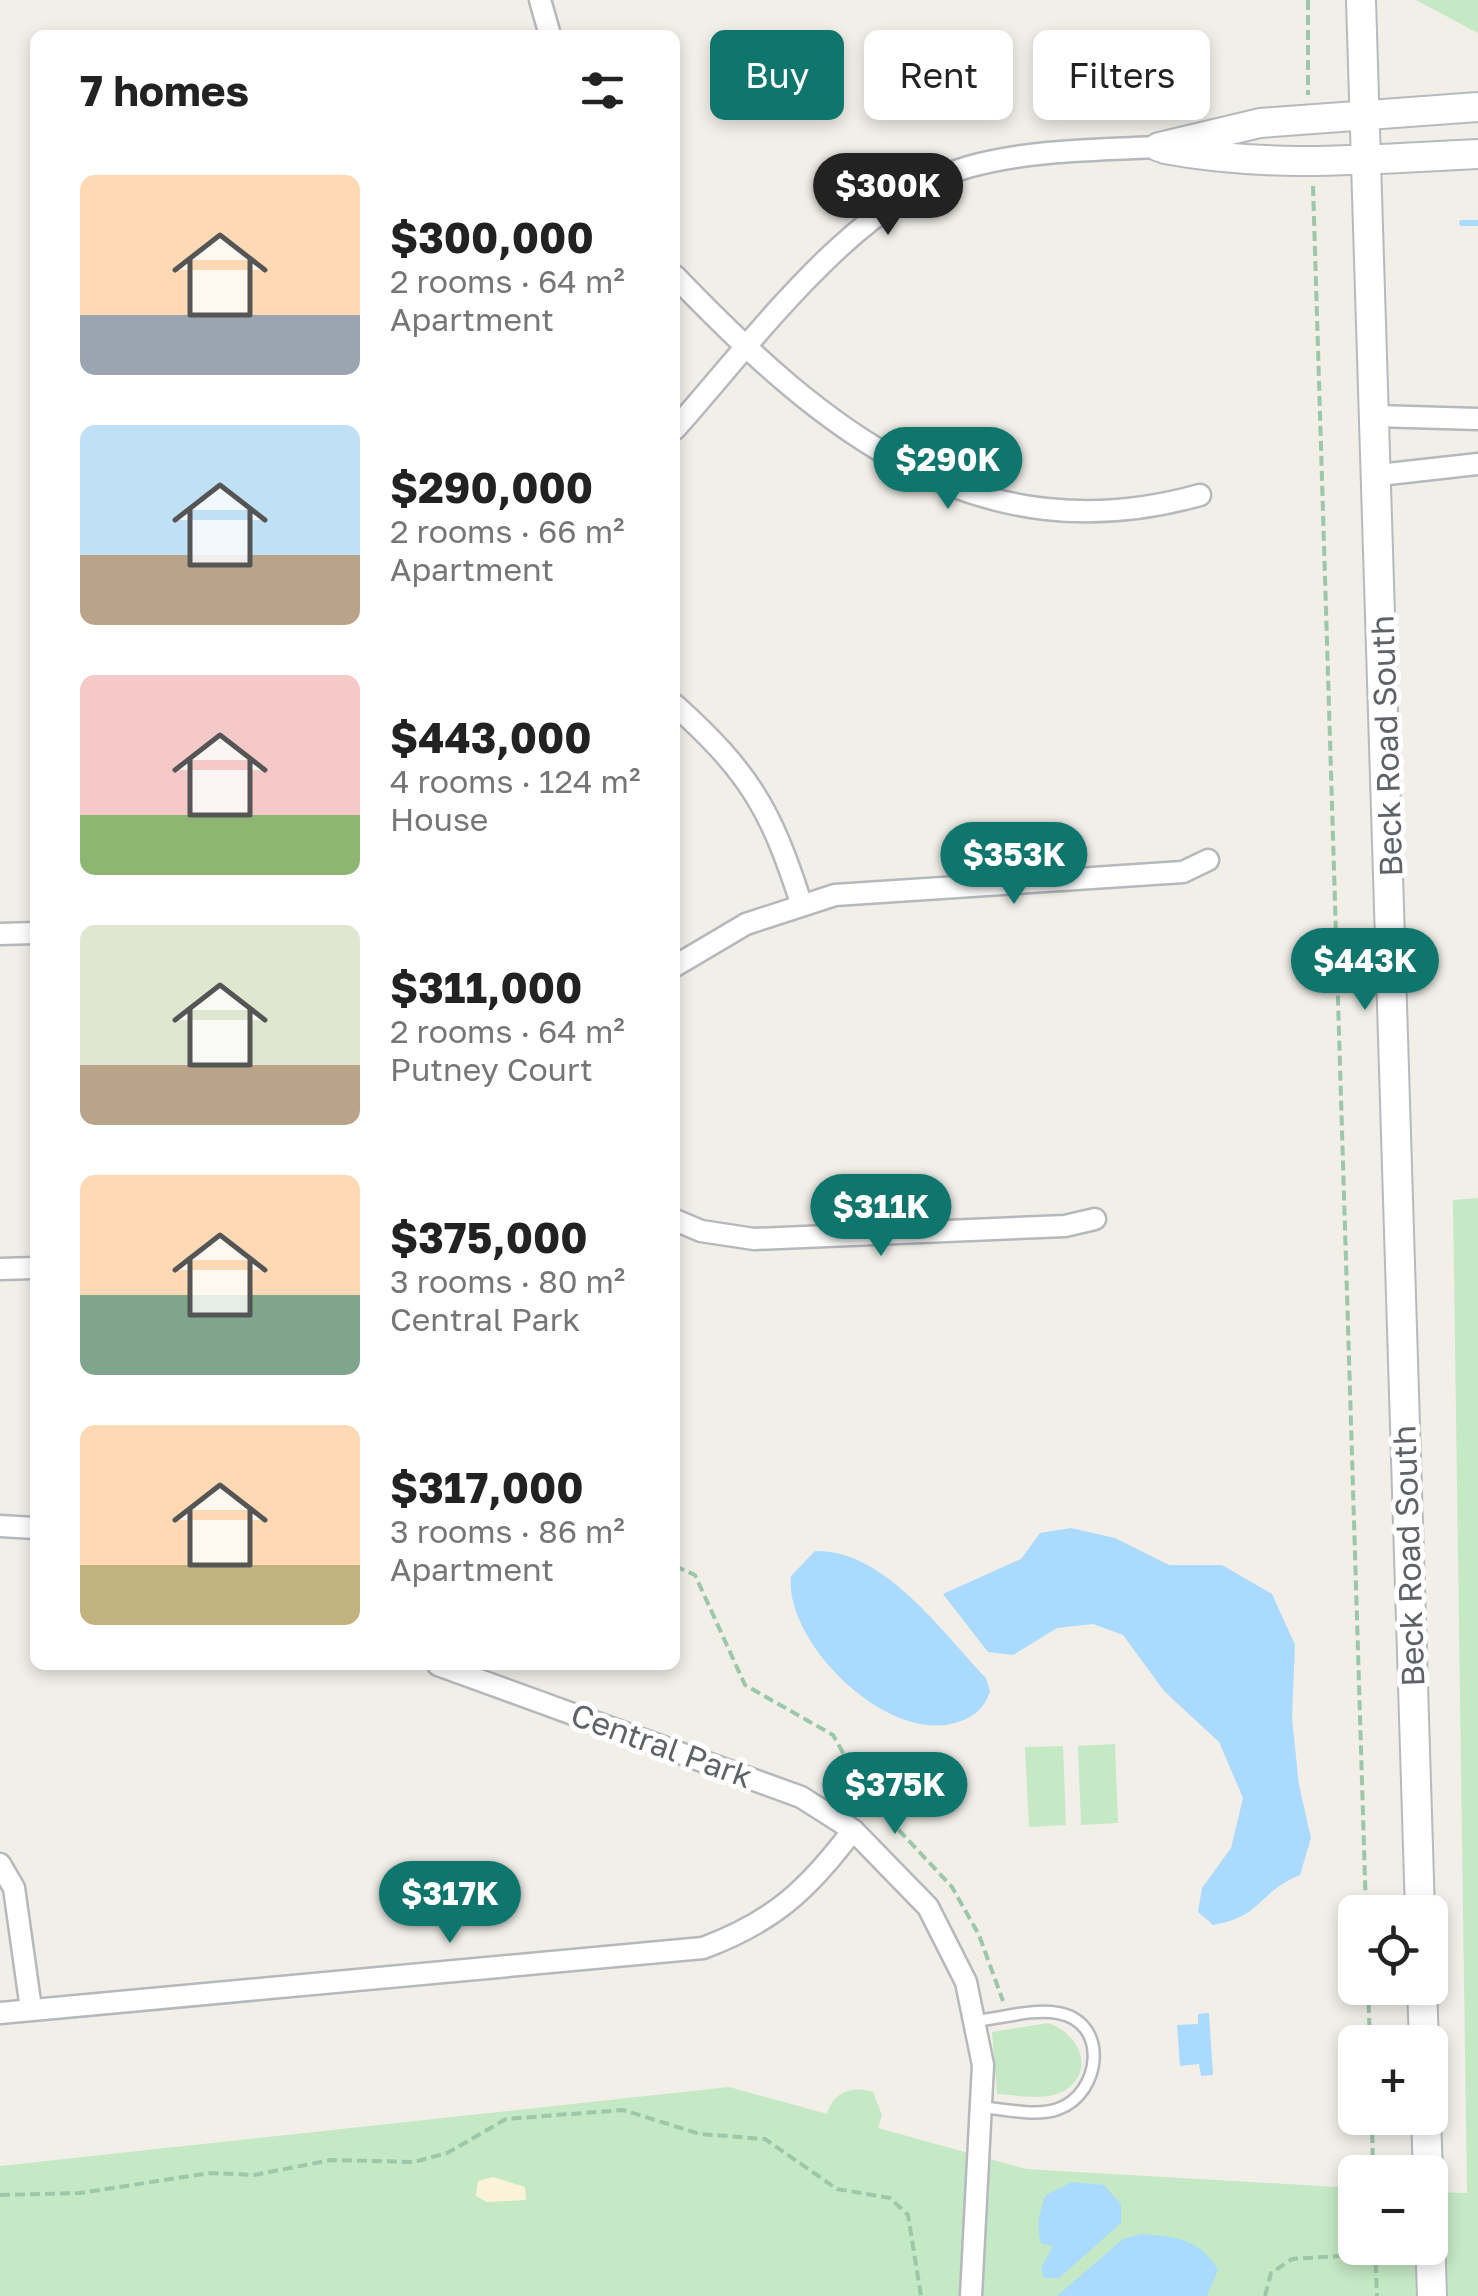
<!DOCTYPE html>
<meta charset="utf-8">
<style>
body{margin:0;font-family:"Golos Text",sans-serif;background:#f6f6f6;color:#222;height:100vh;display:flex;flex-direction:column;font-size:38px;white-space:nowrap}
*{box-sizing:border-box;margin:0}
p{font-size:32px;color:#767676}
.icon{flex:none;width:55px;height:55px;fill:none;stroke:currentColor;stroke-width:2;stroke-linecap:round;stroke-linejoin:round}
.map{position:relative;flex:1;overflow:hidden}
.side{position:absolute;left:30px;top:30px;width:650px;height:1640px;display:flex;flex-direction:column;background:#fff;border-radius:15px;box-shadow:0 5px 15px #0003}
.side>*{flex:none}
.guide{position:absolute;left:710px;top:30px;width:618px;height:90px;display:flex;gap:20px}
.controls{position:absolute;left:1338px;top:1895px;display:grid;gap:20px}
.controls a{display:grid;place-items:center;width:110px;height:110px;border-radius:15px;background:#fff;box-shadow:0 5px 15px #0003;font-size:50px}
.price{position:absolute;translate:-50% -85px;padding:0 22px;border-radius:35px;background:#0f766e;color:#fff;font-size:32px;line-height:65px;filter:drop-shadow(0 2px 5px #0008)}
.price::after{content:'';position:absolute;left:50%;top:60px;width:30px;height:22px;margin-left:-15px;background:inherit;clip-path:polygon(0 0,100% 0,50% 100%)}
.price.active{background:#222;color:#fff}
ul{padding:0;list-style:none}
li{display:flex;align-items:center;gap:30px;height:250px;padding:0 50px}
li span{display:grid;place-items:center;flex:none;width:280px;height:200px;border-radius:15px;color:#555}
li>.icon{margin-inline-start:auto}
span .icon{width:120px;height:120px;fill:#fffc;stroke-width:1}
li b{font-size:42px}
h2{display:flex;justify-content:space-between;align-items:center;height:120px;padding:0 50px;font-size:42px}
.chip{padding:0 35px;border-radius:15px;background:#fff;box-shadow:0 5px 15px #0003;font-size:35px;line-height:90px}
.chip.active{background:#0f766e;color:#fff}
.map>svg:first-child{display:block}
</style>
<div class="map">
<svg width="1478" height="2296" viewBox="0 0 1478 2296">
<rect width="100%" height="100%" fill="#f1efe8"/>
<!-- green -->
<path fill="#c5e8c5" d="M 1416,0 L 1478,0 L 1478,33 Z
M 1478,1198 L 1478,2296 L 0,2296 L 0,2166 L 729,2087 L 827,2114 C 833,2092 852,2085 873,2092 L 882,2115 L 878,2128 L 1026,2169 L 1355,2188 L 1355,2248 L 1430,2248 L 1430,2192 L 1467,2193 L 1453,1200 Z
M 1115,1744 L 1118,1823 L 1081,1825 L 1078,1746 Z
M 1063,1746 L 1066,1825 L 1029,1827 L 1025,1747 Z
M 1048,2023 C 1075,2031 1097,2067 1067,2089 C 1050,2102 1017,2095 997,2094 L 992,2032 Z"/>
<!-- sand -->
<path fill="#fbf3d9" d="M 493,2177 L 525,2187 L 526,2200 L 487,2202 L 476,2196 L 478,2181 Z"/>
<!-- water -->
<path fill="#aadaff" d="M 1071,1528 L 1115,1538 L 1169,1565 L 1222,1565 L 1272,1594 L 1295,1645 L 1292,1718 L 1299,1785 L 1311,1838 L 1300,1875 C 1258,1892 1262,1917 1213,1925 L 1198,1912 L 1202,1888 L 1231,1848 L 1243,1798 L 1219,1742 L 1164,1691 L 1123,1635 L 1093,1624 L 1057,1628 L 1013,1655 L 988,1652 L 943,1594 L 1021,1559 L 1040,1533 Z
M 815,1551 C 884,1549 942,1632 986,1678 L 990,1691 C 985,1708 974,1717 958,1722 C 889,1746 784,1643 791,1576 Z
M 1209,2013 L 1213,2075 L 1201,2076 L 1199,2064 L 1180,2066 L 1177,2025 L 1198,2024 L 1198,2014 Z
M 1072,2182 L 1104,2185 L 1121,2204 L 1121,2223 L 1059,2278 L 1044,2278 L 1041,2268 L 1053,2246 L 1042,2244 C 1035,2230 1040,2209 1046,2195 Z
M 1142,2234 C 1175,2236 1202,2240 1218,2270 L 1207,2296 L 1057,2296 L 1123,2239 Z"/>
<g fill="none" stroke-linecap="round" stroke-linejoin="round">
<!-- stream -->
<path stroke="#aadaff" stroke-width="6" d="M 1462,223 L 1478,223"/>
<!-- lane casing -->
<g stroke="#b5b8bc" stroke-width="15">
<path id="lane" d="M 974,2021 C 999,2019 1033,2008 1058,2013 C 1110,2022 1101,2094 1058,2109 C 1037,2117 1003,2109 981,2107"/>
</g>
<!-- street casing -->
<g stroke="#b5b8bc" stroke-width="25">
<path id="street" d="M 540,0 L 550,35
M 675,276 C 821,428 975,558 1200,495
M 1376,416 L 1478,419
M 675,429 C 753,342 854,200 968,167 C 1029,150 1095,150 1159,147
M 1379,475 L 1478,464
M 675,705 C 749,772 771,809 801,903
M 0,934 L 35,933
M 675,966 L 746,924 L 835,895 L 1183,872 L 1208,860
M 675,1220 L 701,1231 L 754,1239 L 1065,1226 L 1095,1219
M 0,1269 L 35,1268
M 0,1526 L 35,1528
M 438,1665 L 801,1797 L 853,1830 L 928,1907 L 966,1982 L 983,2065 L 971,2296
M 0,1864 L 14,1888 L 31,2009
M 0,2013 L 703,1948 C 773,1922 808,1890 853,1830"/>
</g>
<!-- secondary casing -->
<g stroke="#b6babf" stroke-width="32">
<path id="secondary" d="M 1361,0 L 1420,1912
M 1159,147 L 1260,123 L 1478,107
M 1165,149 C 1271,169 1371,159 1478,154
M 1422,1988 L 1424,2042
M 1426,2118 L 1428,2172
M 1430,2233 L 1432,2296"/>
</g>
<!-- path -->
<path stroke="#9cc7a9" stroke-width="4" stroke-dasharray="10 5" stroke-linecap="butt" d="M 1308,0 L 1308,95
M 1313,186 L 1366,1912
M 675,1566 L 695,1575 L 745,1685 L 833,1735 L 868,1797 L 952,1887 L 979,1935 L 1003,2001
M 1368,1988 L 1370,2042
M 1372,2118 L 1373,2172
M 0,2195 L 80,2193 L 210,2173 L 254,2175 L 331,2160 L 414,2162 L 447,2153 L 506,2119 L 623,2110 L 700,2134 L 765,2139 L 837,2189 L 890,2198 L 908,2215 L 921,2296
M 1375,2248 L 1377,2296
M 1265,2296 L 1271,2273 L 1292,2259 L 1355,2255"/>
<!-- lane -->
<use href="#lane" stroke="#fff" stroke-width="10"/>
<!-- street -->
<use href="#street" stroke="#fff" stroke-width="20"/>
<!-- secondary -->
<use href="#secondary" stroke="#fff" stroke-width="28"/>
</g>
<g text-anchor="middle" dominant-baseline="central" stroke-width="10" stroke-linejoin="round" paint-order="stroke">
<!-- street labels -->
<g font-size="32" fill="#5f6368" stroke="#fff">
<text transform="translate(1386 746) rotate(-92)">Beck Road South</text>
<text transform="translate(1408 1556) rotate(-92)">Beck Road South</text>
<text transform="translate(662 1745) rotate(20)">Central Park</text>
</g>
</g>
</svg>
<div class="controls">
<a><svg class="icon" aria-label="locate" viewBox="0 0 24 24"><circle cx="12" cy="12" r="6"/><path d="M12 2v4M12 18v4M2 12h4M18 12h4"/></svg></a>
<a>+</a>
<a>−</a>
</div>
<b class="price active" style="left:888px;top:238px">$300K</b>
<b class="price" style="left:948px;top:512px">$290K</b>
<b class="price" style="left:1014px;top:907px">$353K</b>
<b class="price" style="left:1365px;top:1013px">$443K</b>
<b class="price" style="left:881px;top:1259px">$311K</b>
<b class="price" style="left:895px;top:1837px">$375K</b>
<b class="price" style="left:450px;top:1946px">$317K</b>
<div class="guide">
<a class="chip active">Buy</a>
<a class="chip">Rent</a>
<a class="chip">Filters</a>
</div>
<section class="side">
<h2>7 homes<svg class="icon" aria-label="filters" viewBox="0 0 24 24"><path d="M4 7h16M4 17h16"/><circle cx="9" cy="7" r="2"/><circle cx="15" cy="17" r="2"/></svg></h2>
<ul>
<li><span style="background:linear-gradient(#ffd9b3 70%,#9aa5b1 0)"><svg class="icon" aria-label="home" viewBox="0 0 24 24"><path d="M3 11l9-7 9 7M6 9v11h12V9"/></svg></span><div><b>$300,000</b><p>2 rooms · 64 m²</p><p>Apartment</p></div></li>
<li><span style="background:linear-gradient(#bfe0f5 65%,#b9a48a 0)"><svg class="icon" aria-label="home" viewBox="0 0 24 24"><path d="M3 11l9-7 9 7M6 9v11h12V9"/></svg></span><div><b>$290,000</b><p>2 rooms · 66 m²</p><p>Apartment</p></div></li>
<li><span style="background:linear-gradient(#f6c9c9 70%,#8fb573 0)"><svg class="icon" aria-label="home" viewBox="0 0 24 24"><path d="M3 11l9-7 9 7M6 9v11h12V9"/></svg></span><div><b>$443,000</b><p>4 rooms · 124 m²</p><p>House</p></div></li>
<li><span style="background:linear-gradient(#dfe7d0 70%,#b9a48a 0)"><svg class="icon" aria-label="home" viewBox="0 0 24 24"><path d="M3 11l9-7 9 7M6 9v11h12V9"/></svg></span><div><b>$311,000</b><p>2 rooms · 64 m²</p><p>Putney Court</p></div></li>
<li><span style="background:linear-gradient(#ffd9b3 60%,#7fa58c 0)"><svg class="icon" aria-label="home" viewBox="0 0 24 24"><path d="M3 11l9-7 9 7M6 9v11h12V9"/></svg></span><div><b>$375,000</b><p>3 rooms · 80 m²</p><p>Central Park</p></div></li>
<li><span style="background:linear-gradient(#ffd9b3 70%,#c2b280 0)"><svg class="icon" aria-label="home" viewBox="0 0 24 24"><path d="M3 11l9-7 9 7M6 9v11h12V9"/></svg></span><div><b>$317,000</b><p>3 rooms · 86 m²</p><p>Apartment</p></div></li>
</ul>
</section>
</div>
